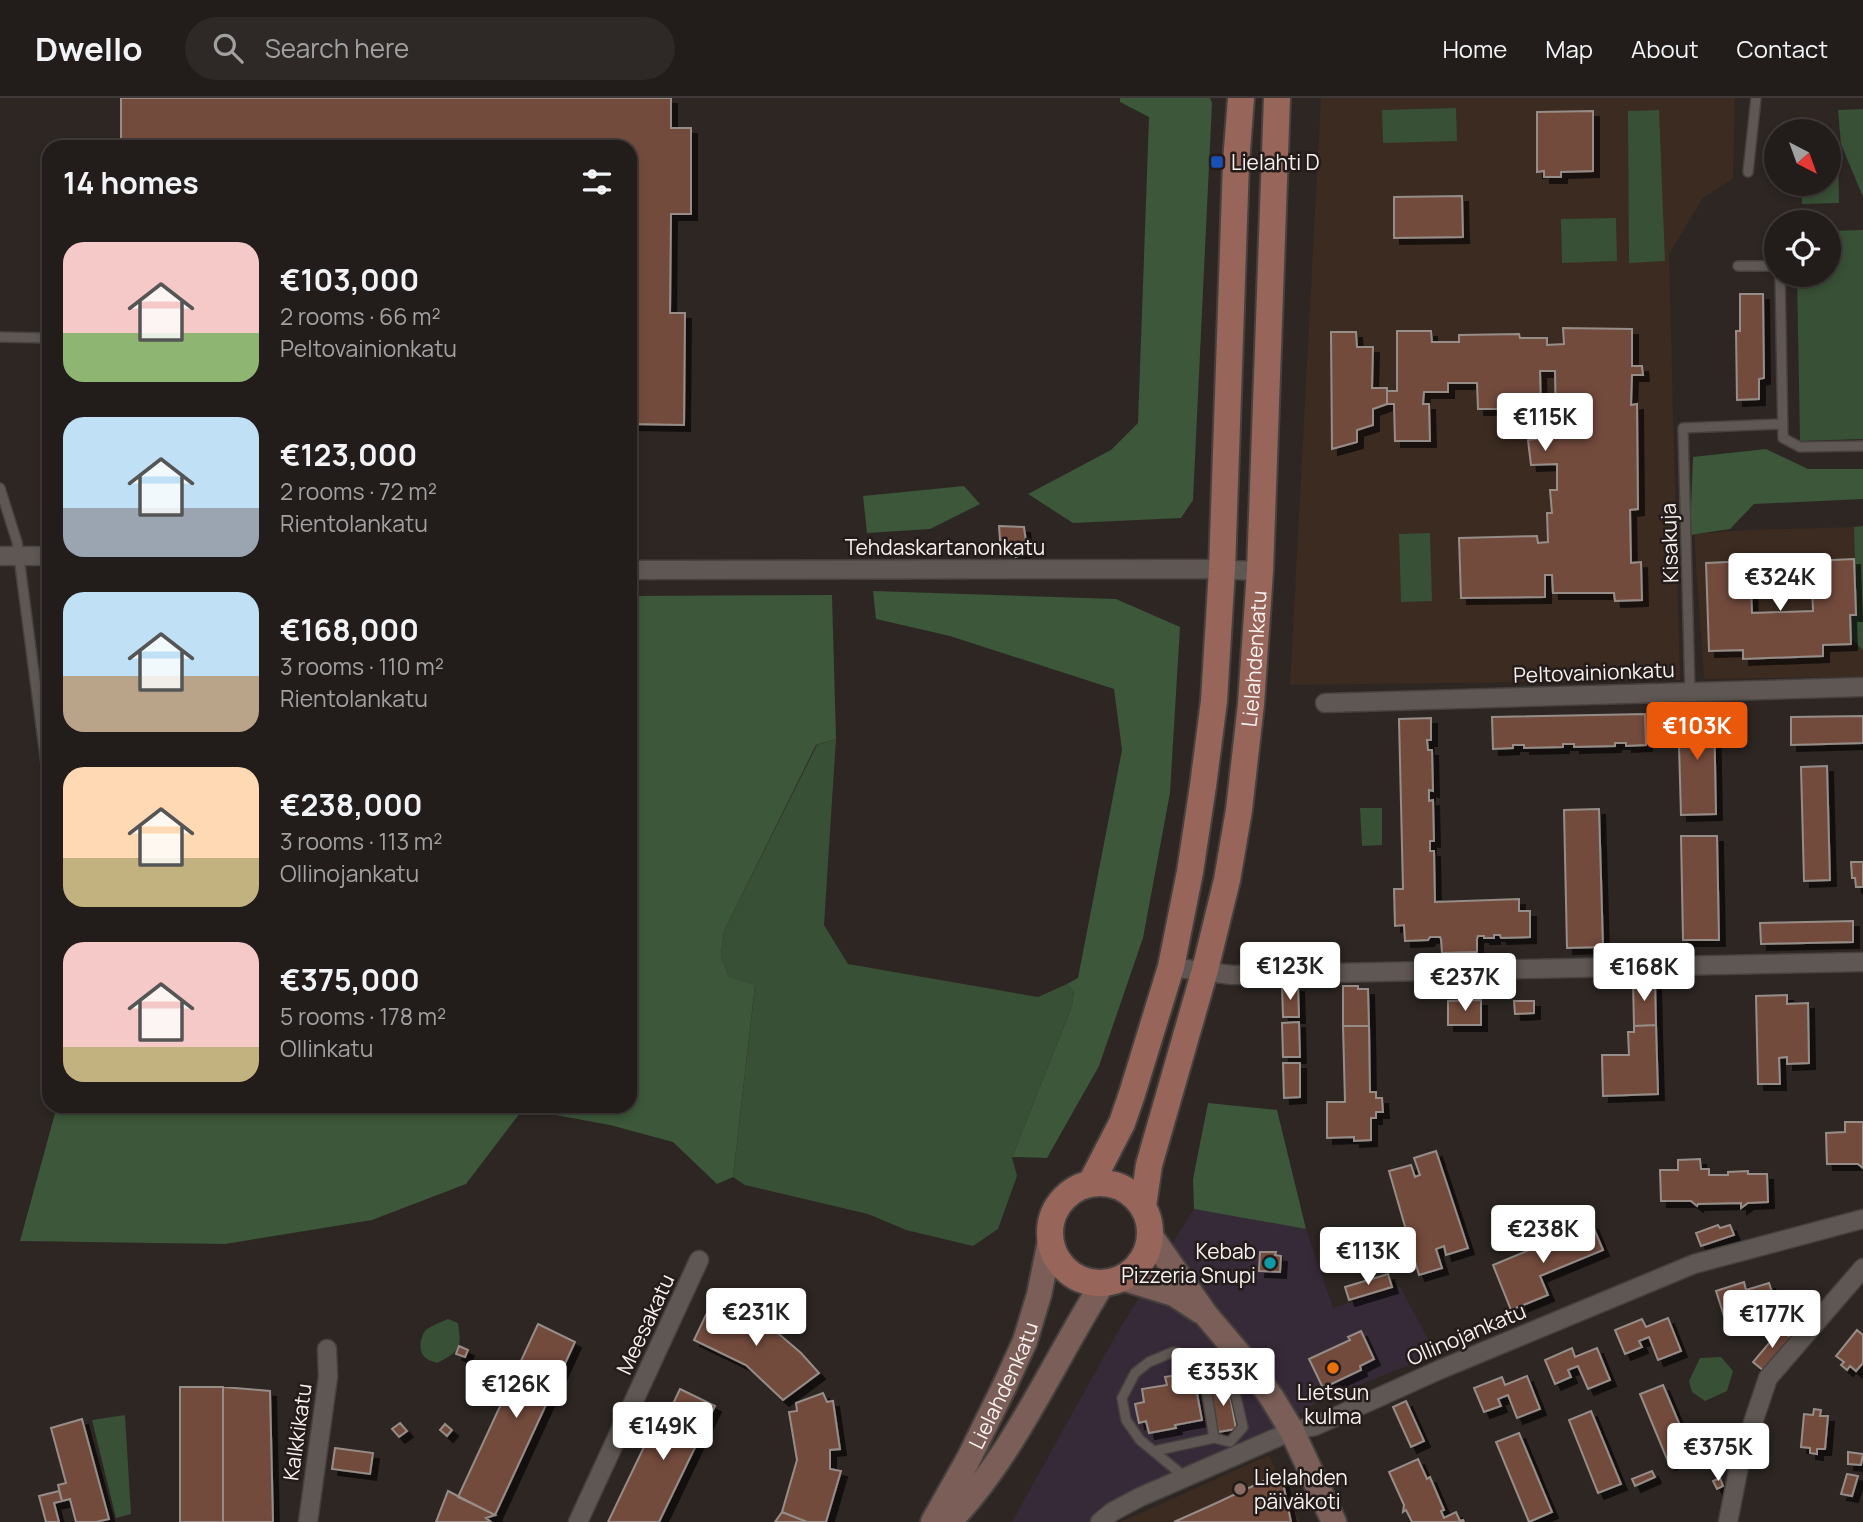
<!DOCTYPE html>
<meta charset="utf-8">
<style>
body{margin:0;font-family:Manrope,sans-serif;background:#2e2927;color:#f1f3f6;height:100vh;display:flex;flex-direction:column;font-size:26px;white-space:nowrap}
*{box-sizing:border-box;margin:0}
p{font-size:23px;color:#a2a1a2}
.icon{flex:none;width:38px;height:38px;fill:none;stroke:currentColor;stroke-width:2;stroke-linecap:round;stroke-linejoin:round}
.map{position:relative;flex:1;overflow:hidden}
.drawer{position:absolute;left:42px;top:42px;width:595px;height:973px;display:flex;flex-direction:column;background:#221c1a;border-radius:21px;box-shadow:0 4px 10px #0003,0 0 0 2px #3f3a39}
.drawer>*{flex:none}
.needle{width:46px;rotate:139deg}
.controls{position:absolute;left:1764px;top:21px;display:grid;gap:14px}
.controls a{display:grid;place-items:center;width:77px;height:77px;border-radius:50%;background:#221c1a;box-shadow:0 4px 10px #0003,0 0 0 2px #3f3a39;font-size:35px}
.price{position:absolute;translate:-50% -60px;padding:0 16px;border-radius:7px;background:#fff;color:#222;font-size:23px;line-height:46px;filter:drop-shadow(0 2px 4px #0008)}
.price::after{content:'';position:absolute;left:50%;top:42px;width:21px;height:16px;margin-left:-10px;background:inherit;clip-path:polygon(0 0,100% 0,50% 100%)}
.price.selected{background:#ea580c;color:#fff}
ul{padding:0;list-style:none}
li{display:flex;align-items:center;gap:21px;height:175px;padding:0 21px}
li span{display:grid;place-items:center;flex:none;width:196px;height:140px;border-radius:21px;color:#555}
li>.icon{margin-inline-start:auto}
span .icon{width:84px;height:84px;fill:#fffc;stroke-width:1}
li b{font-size:30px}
h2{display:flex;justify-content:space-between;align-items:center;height:84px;padding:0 21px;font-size:30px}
header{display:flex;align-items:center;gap:42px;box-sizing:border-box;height:98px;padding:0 35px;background:#221c1a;border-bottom:2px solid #3f3a39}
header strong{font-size:33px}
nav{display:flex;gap:38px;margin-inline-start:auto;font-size:24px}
.search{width:490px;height:63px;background:#2e2927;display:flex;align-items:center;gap:18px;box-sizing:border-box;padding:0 24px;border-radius:38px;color:#a2a1a2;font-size:26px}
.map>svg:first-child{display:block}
</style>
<header>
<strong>Dwello</strong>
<div class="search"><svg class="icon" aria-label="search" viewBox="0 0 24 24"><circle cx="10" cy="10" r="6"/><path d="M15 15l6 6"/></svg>Search here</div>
<nav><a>Home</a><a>Map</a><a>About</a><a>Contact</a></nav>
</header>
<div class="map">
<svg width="1863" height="1424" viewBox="0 0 1863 1424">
<defs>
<filter id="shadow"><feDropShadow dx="6" dy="6" stdDeviation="0" flood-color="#0009"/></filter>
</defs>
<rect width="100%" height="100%" fill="#2d2623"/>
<!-- commercial -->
<path fill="#372a38" d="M 1194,1111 L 1306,1131 L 1333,1210 L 1400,1189 L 1436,1256 L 1317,1304 L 1258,1343 L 1096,1424 L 1012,1424 L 1116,1237 Z"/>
<!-- education -->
<path fill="#3b2b21" d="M 1321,0 L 1735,0 L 1733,81 L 1703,100 L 1669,156 L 1680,582 L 1290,587 Z
M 1854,429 L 1856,517 L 1850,540 L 1863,552 L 1863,579 L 1704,581 L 1694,436 L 1747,432 Z
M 1269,1357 L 1300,1424 L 1121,1424 Z"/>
<!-- green -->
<path fill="#385036" d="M 1456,10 L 1457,43 L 1383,45 L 1382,12 Z
M 1863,11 L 1863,99 L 1841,46 L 1838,12 Z
M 1659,12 L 1665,163 L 1629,165 L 1628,13 Z
M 1829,45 L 1838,45 L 1839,105 L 1802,106 L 1802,86 L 1829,86 Z
M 1616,120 L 1617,163 L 1562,165 L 1561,121 Z
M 1863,132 L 1863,341 L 1800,343 L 1797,177 L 1829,177 L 1829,133 Z
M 1863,428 L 1863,552 L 1850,540 L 1850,517 L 1856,516 L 1854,429 Z
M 1430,435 L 1432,503 L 1401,504 L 1399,436 Z
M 836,641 L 824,827 L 848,866 L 1038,899 L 1067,886 L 1074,893 L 1072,908 L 1012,1059 L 1017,1078 L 998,1131 L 973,1148 L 906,1132 L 868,1116 L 745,1087 L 733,1079 L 755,888 L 729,879 L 721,858 L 724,833 L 817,647 Z
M 1360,710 L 1382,710 L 1382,747 L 1362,748 Z
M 448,1221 L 458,1225 C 462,1251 460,1253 437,1265 C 432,1263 426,1262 423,1257 C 418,1250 421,1236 427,1231 C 433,1227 441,1224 448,1221 Z
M 1721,1259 L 1733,1273 L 1727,1293 L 1705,1303 L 1692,1294 L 1689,1283 L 1700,1260 Z
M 125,1317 L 131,1416 L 116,1420 L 92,1322 Z"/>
<!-- forest -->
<path fill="#3c5739" d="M 1120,0 L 1210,0 L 1212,5 L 1193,402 L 1181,420 L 1073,425 L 1028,396 L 1111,352 L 1138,325 L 1149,19 L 1120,4 Z
M 1766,351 L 1808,371 L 1863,371 L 1863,401 L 1754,406 L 1730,431 L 1690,437 L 1693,359 Z
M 964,388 L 980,406 L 930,431 L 867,435 L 863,398 Z
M 873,493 L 1116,501 L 1180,529 L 1170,695 L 1143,840 L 1099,968 L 1047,1060 L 1012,1059 L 1072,908 L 1074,893 L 1067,886 L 1078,880 L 1122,652 L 1114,591 L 950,538 L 876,521 Z
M 832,497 L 836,641 L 816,647 L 724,833 L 721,858 L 729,879 L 755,887 L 733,1079 L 717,1086 L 673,1044 L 610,1027 L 523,1011 L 466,1086 L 372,1122 L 225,1146 L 20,1143 L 57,1008 L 630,1008 L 630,498 Z
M 1208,1005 L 1277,1012 L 1306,1131 L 1194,1111 L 1193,1081 Z"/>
<!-- building -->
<path fill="#734c3c" stroke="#968d89" stroke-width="2" filter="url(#shadow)" d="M 121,0 L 671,0 L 671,30 L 691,30 L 691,116 L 671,116 L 670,215 L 685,215 L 684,327 L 630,326 L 630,49 L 121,49 Z
M 1593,13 L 1593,73 L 1561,74 L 1561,79 L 1544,79 L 1544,73 L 1537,74 L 1537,14 Z
M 1462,98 L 1463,139 L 1394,140 L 1394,99 Z
M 1740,196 L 1763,196 L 1764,280 L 1759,281 L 1759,301 L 1737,302 L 1736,233 L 1740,233 Z
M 1563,230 L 1632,231 L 1632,268 L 1642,268 L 1643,277 L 1632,277 L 1631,307 L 1637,306 L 1638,411 L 1630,412 L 1631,465 L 1641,464 L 1642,502 L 1615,503 L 1614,495 L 1553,495 L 1552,477 L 1545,477 L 1545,499 L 1461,500 L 1459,440 L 1537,438 L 1538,445 L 1548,444 L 1547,415 L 1552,415 L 1550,392 L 1557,392 L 1557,366 L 1531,367 L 1528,342 L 1536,341 L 1535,333 L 1556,333 L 1555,273 L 1540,273 L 1541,311 L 1478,311 L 1477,285 L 1448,285 L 1448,294 L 1424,294 L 1423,306 L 1429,306 L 1430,343 L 1395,343 L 1394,306 L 1387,306 L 1387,293 L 1397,293 L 1397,233 L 1431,233 L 1432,244 L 1459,244 L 1459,237 L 1519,236 L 1520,240 L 1547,240 L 1547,247 L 1564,246 Z
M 1331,234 L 1356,234 L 1357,249 L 1373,249 L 1372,290 L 1387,290 L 1387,306 L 1373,311 L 1373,327 L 1357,332 L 1357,344 L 1332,351 Z
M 999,428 L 1024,429 L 1027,451 L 1021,457 L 1016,459 L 1007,452 L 1006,445 L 1007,441 L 1000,442 Z
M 1854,461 L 1856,517 L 1850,517 L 1851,546 L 1823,547 L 1823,558 L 1743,561 L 1743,552 L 1709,553 L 1706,465 L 1750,463 L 1752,515 L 1813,513 L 1811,463 Z
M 1714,612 L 1716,716 L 1681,717 L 1678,613 Z
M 1645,616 L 1646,647 L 1626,648 L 1626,645 L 1615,645 L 1615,648 L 1574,649 L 1574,646 L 1563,646 L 1563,649 L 1524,650 L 1524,647 L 1513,647 L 1513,650 L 1493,651 L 1492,619 Z
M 1863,618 L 1863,645 L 1791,647 L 1791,619 Z
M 1431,620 L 1431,642 L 1427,642 L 1428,652 L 1432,652 L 1433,693 L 1429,692 L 1429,703 L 1433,702 L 1434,743 L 1430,743 L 1430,753 L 1434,753 L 1435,804 L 1519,801 L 1519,813 L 1530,813 L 1530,839 L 1501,840 L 1500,837 L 1494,837 L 1494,840 L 1484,840 L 1484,838 L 1478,838 L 1477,841 L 1477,854 L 1442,855 L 1441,841 L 1440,839 L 1430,839 L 1428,842 L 1405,843 L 1404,827 L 1395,828 L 1394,791 L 1403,791 L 1399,621 Z
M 1827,668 L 1830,782 L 1804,783 L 1801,669 Z
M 1599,711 L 1603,849 L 1567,850 L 1564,712 Z
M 1681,738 L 1717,738 L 1719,842 L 1683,842 Z
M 1851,764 L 1863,764 L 1863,789 L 1856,789 L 1855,780 L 1852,780 Z
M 1853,823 L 1853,844 L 1761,846 L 1760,825 Z
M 1655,882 L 1656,927 L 1634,928 L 1633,883 Z
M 1282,888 L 1298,888 L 1299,919 L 1283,919 Z
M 1343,888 L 1358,888 L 1358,891 L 1368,891 L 1369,928 L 1343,928 Z
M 1787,897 L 1787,906 L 1808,905 L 1809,965 L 1787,966 L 1787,959 L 1779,960 L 1780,986 L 1758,986 L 1756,898 Z
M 1481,902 L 1481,927 L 1448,927 L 1448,903 Z
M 1514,903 L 1534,903 L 1534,915 L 1515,916 Z
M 1299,924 L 1300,959 L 1283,959 L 1282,925 Z
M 1656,927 L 1658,996 L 1603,998 L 1602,957 L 1629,957 L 1628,934 L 1634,934 L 1634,928 Z
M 1343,928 L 1369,928 L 1370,994 L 1376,994 L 1376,1000 L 1382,1000 L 1383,1014 L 1376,1014 L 1376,1020 L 1371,1020 L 1371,1042 L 1354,1043 L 1354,1039 L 1327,1040 L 1327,1004 L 1345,1004 Z
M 1283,965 L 1300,965 L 1300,999 L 1284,1000 Z
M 1845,1024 L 1863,1024 L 1863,1070 L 1858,1066 L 1827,1066 L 1826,1035 L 1845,1034 Z
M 1436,1053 L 1468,1150 L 1446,1157 L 1444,1148 L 1436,1151 L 1442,1170 L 1419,1177 L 1389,1073 L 1411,1067 L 1415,1079 L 1420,1077 L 1414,1060 Z
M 1700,1061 L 1701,1071 L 1709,1071 L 1709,1077 L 1728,1077 L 1728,1074 L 1748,1073 L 1748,1076 L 1767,1076 L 1768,1104 L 1748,1105 L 1741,1110 L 1741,1105 L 1698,1106 L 1697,1108 L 1691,1103 L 1661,1103 L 1660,1072 L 1678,1072 L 1678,1062 Z
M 1592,1126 L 1603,1152 L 1540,1178 L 1548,1197 L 1511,1212 L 1493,1167 Z
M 1718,1127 L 1720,1130 L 1730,1127 L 1734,1137 L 1701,1148 L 1696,1135 Z
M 1260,1154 L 1276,1154 L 1275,1157 L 1281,1158 L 1280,1174 L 1259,1173 Z
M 1388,1176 L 1392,1189 L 1349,1202 L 1345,1189 Z
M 1744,1184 L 1746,1192 L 1769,1185 L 1780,1218 L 1756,1226 L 1749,1202 L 1739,1205 L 1741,1212 L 1724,1218 L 1716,1193 Z
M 714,1200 L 762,1225 L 779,1236 L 801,1255 L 819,1275 L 783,1302 L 746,1267 L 694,1242 Z
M 1668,1220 L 1681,1253 L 1658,1262 L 1649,1239 L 1639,1243 L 1642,1249 L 1625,1256 L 1615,1232 L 1642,1221 L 1646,1229 Z
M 538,1226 L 575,1244 L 495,1417 L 458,1399 Z
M 1781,1231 L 1791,1240 L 1764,1273 L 1753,1264 Z
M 1857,1232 L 1863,1237 L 1863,1265 L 1856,1273 L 1850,1268 L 1847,1272 L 1841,1267 L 1844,1264 L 1836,1258 Z
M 1361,1233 L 1374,1261 L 1360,1268 L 1361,1272 L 1323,1290 L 1309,1261 L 1350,1242 L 1348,1239 Z
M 459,1248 L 468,1252 L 465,1259 L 456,1256 Z
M 1572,1250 L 1575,1259 L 1597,1250 L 1610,1282 L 1588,1291 L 1578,1268 L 1568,1272 L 1571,1279 L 1555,1286 L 1545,1262 Z
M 1193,1274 L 1202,1322 L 1175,1327 L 1176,1330 L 1149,1335 L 1146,1323 L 1139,1325 L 1135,1306 L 1144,1304 L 1142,1291 L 1167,1287 L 1165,1279 Z
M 1527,1278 L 1540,1311 L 1517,1320 L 1508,1297 L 1498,1301 L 1501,1308 L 1484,1314 L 1474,1290 L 1502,1279 L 1505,1287 Z
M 1228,1287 L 1236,1331 L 1218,1334 L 1210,1290 Z
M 1663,1287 L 1692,1356 L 1669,1366 L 1640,1296 Z
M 180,1289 L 223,1289 L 223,1424 L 180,1424 Z
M 223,1289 L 270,1293 L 273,1424 L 223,1424 Z
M 680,1291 L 715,1308 L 659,1424 L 608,1424 L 653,1330 L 660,1333 Z
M 823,1295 L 827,1304 L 833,1303 L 840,1351 L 830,1352 L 830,1371 L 841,1373 L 826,1424 L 807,1424 L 782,1414 L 797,1362 L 789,1314 L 797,1313 L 796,1305 Z
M 1406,1303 L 1424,1343 L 1411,1349 L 1393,1309 Z
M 1814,1311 L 1821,1312 L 1820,1318 L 1828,1318 L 1825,1351 L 1817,1351 L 1817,1356 L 1810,1355 L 1810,1350 L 1801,1349 L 1804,1316 L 1813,1317 Z
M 1591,1313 L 1621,1386 L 1598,1395 L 1569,1322 Z
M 82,1321 L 109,1421 L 96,1424 L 76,1424 L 70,1401 L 62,1403 L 58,1387 L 66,1385 L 51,1330 Z
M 400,1325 L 407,1333 L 399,1339 L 392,1331 Z
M 445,1326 L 452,1332 L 447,1338 L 440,1332 Z
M 1519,1335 L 1552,1414 L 1529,1424 L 1496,1344 Z
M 335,1350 L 373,1355 L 370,1376 L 332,1371 Z
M 1848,1354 L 1863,1356 L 1861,1367 L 1848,1366 Z
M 1418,1361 L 1427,1381 L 1430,1379 L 1444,1412 L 1441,1413 L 1444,1420 L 1456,1414 L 1460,1423 L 1463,1422 L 1464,1424 L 1412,1424 L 1406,1412 L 1403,1414 L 1404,1407 L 1389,1374 Z
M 1652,1373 L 1655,1379 L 1635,1388 L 1632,1381 Z
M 1281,1375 L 1291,1424 L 1174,1424 L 1212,1407 Z
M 1847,1376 L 1858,1378 L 1852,1398 L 1841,1396 Z
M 1720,1380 L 1723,1388 L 1717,1391 L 1713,1383 Z
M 59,1393 L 62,1403 L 54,1405 L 59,1424 L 46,1424 L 39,1398 Z
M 448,1393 L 495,1417 L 486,1420 L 491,1424 L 436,1424 Z
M 782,1414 L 807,1424 L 775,1424 Z"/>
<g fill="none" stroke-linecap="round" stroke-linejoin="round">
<!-- lane casing -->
<g stroke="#46413e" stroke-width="12">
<path id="lane" d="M 1748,74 L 1756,0
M 1738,168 L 1776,168
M 1780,177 L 1783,340 L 1800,349 L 1863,348
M 0,239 L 49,240
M 0,390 L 17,444 L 49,689
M 1690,595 L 1683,330 L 1782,326
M 1154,1353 L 1214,1340 L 1230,1344 L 1243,1329 L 1233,1286 L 1224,1272 L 1206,1290 L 1214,1340
M 1186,1380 L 1140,1342 L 1126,1322 L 1122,1300 L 1135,1275 L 1149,1264 L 1173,1254 L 1194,1258 L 1224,1272 L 1238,1258"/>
</g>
<!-- street casing -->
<g stroke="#46413e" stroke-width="21">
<path id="street" d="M 0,458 L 49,458
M 630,472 L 1202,471 L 1260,473
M 1325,605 L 1863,589
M 1171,869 L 1232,877 L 1863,864
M 308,1424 L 328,1279 L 327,1251
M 578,1424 L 699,1162
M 1100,1424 L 1112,1414 L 1140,1399 L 1292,1333 L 1315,1328 L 1439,1272 L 1694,1166 L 1863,1121
M 1728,1424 L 1740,1363 L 1768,1280 L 1863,1170"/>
</g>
<!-- secondary casing -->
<g stroke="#46413e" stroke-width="28">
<g id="secondary">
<path d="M 1150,1137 L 1206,1217 L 1250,1269 L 1272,1300 L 1292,1333 L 1334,1424"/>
<path d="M 1122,1180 L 1174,1196 L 1200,1213"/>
<path id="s1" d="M 933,1424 L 968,1362 L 1005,1287 L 1025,1243 L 1039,1197 L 1050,1143"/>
<path d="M 949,1424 C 1013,1359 1054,1262 1103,1185"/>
</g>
</g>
<!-- primary casing -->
<g stroke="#46413e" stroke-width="30">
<g id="primary">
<circle cx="1100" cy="1135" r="50"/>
<path d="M 1091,1085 L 1122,1025 L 1132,996 L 1171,869 L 1190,774 L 1203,688 L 1214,603 L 1222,471 L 1236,65 L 1241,0"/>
<path id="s2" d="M 1143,1108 L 1149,1067 L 1205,872 L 1227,782 L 1239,712 L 1251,606 L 1260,473 L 1277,0"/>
</g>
</g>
<!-- lane -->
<use href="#lane" stroke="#5f5753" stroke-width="9"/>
<!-- street -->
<use href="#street" stroke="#5f5753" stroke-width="18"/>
<!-- secondary -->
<use href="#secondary" stroke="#7b5e57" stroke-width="24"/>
<!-- primary -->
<use href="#primary" stroke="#97655a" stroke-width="26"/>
</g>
<!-- markers -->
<rect fill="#1a4fb4" stroke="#241c1a" stroke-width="2.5" x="1210" y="57" width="14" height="14" rx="3.5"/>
<circle fill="#0f9aa8" stroke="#241c1a" stroke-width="2.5" cx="1270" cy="1165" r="7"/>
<circle fill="#e8710a" stroke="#241c1a" stroke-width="2.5" cx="1333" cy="1270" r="7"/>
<circle fill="#8d6e63" stroke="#241c1a" stroke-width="2.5" cx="1240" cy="1391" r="7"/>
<g text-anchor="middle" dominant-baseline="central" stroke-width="5" stroke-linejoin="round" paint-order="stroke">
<!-- poi labels -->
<g font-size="21" fill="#f6f1ef" stroke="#241c1a" text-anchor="start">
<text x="1231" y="64">Lielahti D</text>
<text x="1256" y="1153" text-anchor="end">Kebab<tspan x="1256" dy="24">Pizzeria Snupi</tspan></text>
<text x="1333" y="1294" text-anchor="middle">Lietsun<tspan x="1333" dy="24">kulma</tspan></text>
<text x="1254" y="1379">Lielahden<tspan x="1254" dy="24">päiväkoti</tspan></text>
</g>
<!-- street labels -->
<g font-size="21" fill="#f6f1ef" stroke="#241c1a">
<text transform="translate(1669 445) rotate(-92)">Kisakuja</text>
<text x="945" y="449">Tehdaskartanonkatu</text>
<text stroke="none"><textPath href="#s2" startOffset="560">Lielahdenkatu</textPath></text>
<text transform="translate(1594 574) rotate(-2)">Peltovainionkatu</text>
<text transform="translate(645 1226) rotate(-65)">Meesakatu</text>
<text transform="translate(1466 1236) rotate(-23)">Ollinojankatu</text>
<text stroke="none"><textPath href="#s1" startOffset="154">Lielahdenkatu</textPath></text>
<text transform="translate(297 1334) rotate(-82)">Kalkkikatu</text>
</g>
</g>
</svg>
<div class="controls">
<a><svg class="needle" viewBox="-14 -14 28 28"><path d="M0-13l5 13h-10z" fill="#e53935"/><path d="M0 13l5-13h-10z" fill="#a2a1a2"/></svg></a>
<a><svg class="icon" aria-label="locate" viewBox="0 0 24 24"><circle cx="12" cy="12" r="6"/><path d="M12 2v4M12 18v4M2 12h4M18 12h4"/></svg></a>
</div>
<b class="price" style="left:1545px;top:355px">€115K</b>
<b class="price" style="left:1780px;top:515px">€324K</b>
<b class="price selected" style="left:1697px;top:664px">€103K</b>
<b class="price" style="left:1290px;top:904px">€123K</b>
<b class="price" style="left:1644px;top:905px">€168K</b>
<b class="price" style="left:1465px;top:915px">€237K</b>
<b class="price" style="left:1543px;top:1167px">€238K</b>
<b class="price" style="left:1368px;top:1189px">€113K</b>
<b class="price" style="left:756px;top:1250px">€231K</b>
<b class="price" style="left:1772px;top:1252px">€177K</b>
<b class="price" style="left:1223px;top:1310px">€353K</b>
<b class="price" style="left:516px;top:1322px">€126K</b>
<b class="price" style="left:663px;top:1364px">€149K</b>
<b class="price" style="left:1718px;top:1385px">€375K</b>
<section class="drawer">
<h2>14 homes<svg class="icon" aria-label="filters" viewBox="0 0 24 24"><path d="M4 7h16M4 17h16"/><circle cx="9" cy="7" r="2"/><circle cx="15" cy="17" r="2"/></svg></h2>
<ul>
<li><span style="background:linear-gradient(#f6c9c9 65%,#8fb573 0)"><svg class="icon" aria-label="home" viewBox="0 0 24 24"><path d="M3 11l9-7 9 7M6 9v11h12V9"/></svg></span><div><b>€103,000</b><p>2 rooms · 66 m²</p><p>Peltovainionkatu</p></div></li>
<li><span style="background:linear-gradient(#bfe0f5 65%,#9aa5b1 0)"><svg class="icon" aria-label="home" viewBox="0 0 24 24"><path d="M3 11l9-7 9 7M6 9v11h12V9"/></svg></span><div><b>€123,000</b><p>2 rooms · 72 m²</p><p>Rientolankatu</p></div></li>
<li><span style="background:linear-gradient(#bfe0f5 60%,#b9a48a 0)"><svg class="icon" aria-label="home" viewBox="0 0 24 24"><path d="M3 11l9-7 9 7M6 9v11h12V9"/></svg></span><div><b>€168,000</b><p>3 rooms · 110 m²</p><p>Rientolankatu</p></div></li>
<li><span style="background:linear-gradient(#ffd9b3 65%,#c2b280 0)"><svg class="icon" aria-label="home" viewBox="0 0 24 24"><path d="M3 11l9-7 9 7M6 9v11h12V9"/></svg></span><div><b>€238,000</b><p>3 rooms · 113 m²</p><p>Ollinojankatu</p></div></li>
<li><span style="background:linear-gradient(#f6c9c9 75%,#c2b280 0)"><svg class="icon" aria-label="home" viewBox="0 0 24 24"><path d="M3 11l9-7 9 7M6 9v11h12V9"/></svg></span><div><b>€375,000</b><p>5 rooms · 178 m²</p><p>Ollinkatu</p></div></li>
</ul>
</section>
</div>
